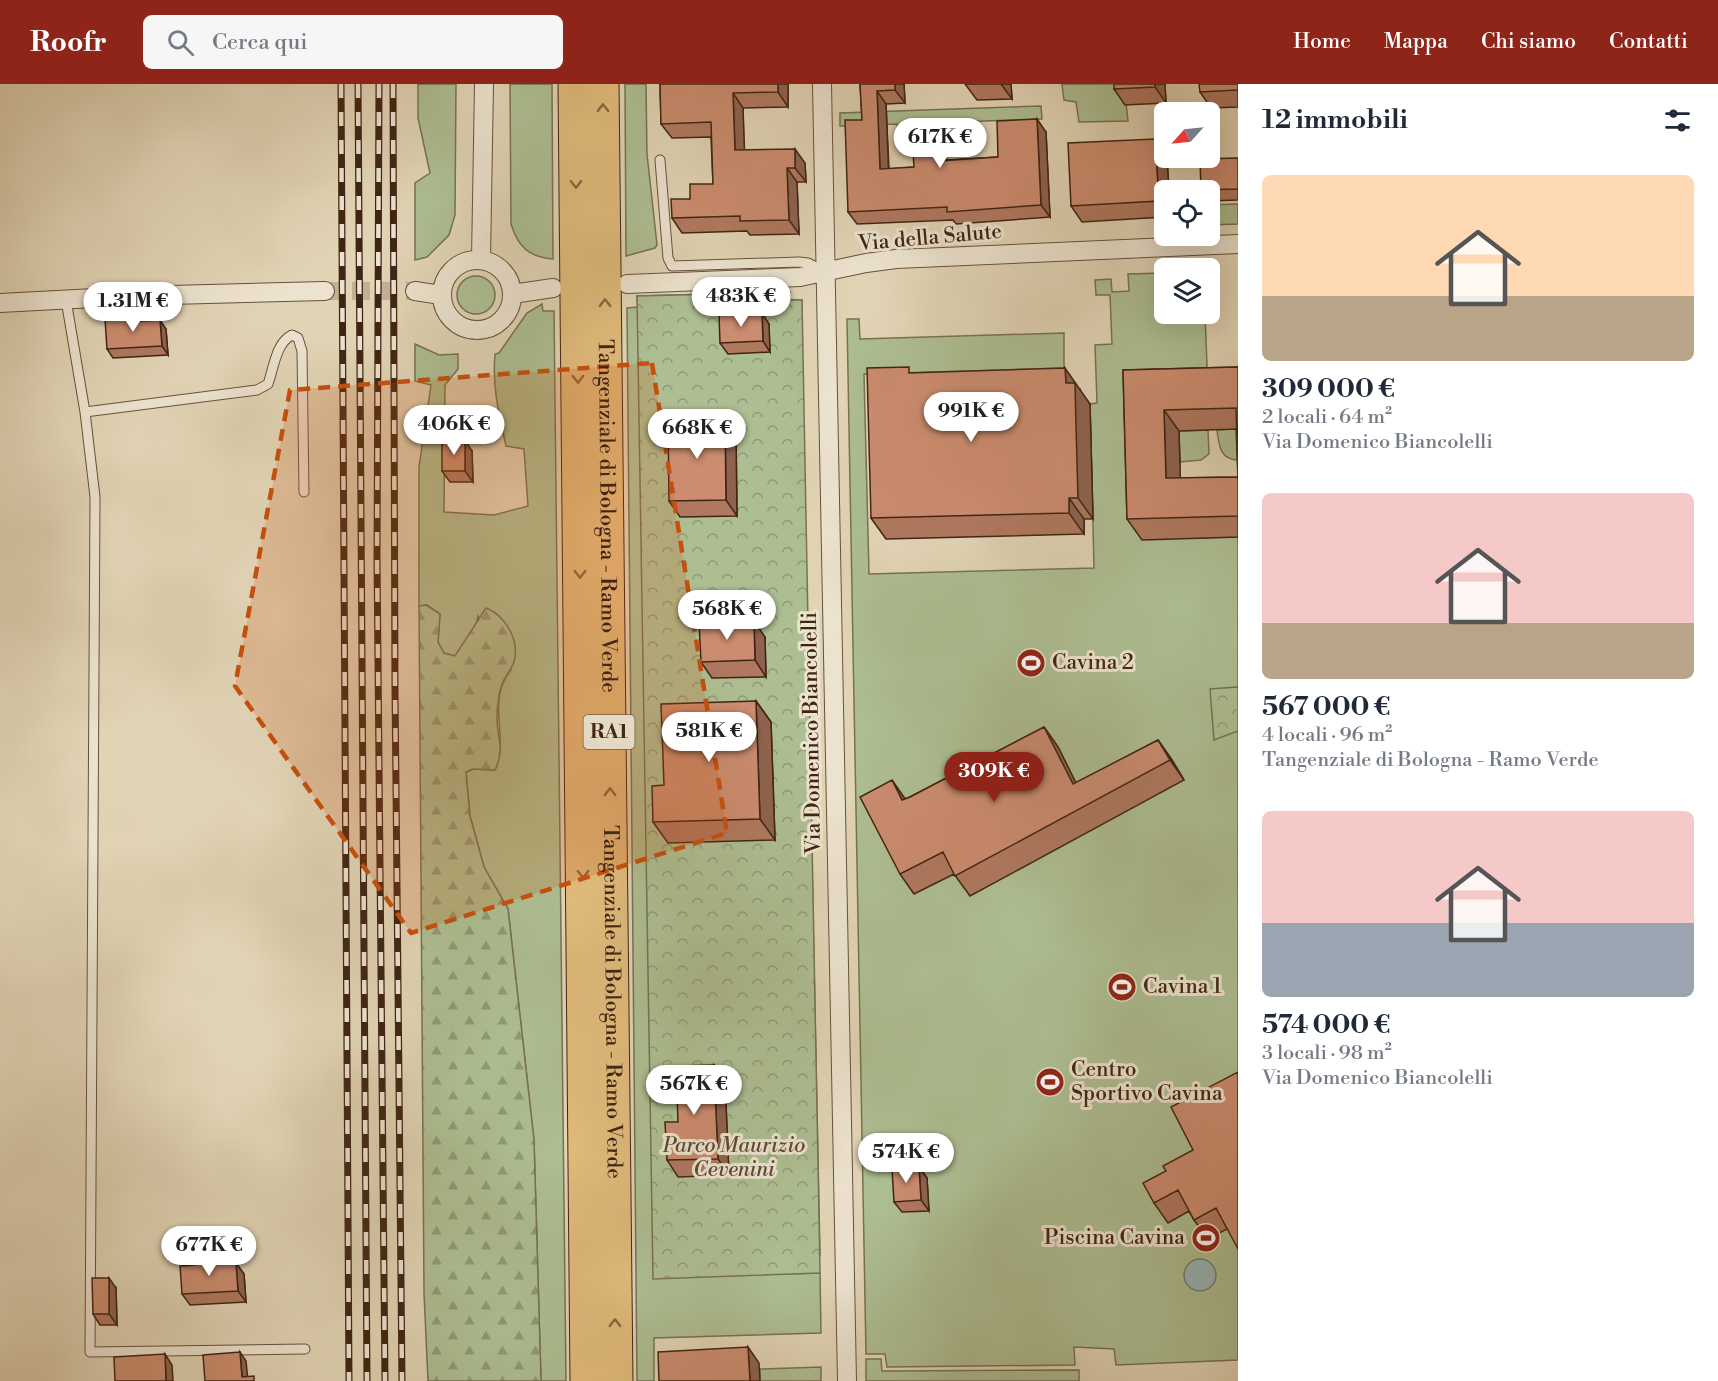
<!DOCTYPE html>
<html lang="it">
<meta charset="utf-8">
<style>
body{margin:0;font-family:"Libre Bodoni",serif;background:#f6f6f7;color:#1f2937;height:100vh;display:flex;flex-direction:column;font-size:22px;white-space:nowrap}
*{box-sizing:border-box;margin:0}
p{font-size:20px;color:#747a83}
.icon{flex:none;width:33px;height:33px;fill:none;stroke:currentColor;stroke-width:2;stroke-linecap:round;stroke-linejoin:round}
.map{position:relative;flex:1;overflow:hidden}
.details{display:flex;flex-direction:column;background:#fff;width:480px}
.details>*{flex:none}
.needle{width:39px;rotate:243deg}
.fabs{position:absolute;left:1154px;top:18px;display:grid;gap:12px}
.fabs a{display:grid;place-items:center;width:66px;height:66px;border-radius:9px;background:#fff;box-shadow:0 6px 24px #0002;font-size:30px}
.price{position:absolute;translate:-50% -51px;padding:0 14px;border-radius:21px;background:#fff;color:#222;font-size:20px;line-height:39px;filter:drop-shadow(0 2px 3px #0008)}
.price::after{content:'';position:absolute;left:50%;top:36px;width:18px;height:14px;margin-left:-9px;background:inherit;clip-path:polygon(0 0,100% 0,50% 100%)}
.price.on{background:#8f2418;color:#fff}
ul{padding:0;list-style:none}
li{display:grid;align-content:center;gap:12px;height:318px;padding:0 24px}
li span{display:grid;place-items:center;height:186px;border-radius:9px;color:#555}
li>.icon{margin-inline-start:auto}
span .icon{width:108px;height:108px;fill:#fffc;stroke-width:1}
li b{font-size:26px}
h2{display:flex;justify-content:space-between;align-items:center;height:72px;padding:0 24px;font-size:26px}
header{display:flex;align-items:center;gap:36px;box-sizing:border-box;height:84px;padding:0 30px;background:#8f2418;color:#fff}
header strong{font-size:28px}
nav{display:flex;gap:33px;margin-inline-start:auto;font-size:21px}
.search{width:420px;height:54px;background:#f6f6f7;display:flex;align-items:center;gap:15px;box-sizing:border-box;padding:0 21px;border-radius:9px;color:#747a83;font-size:22px}
main{display:flex;flex:1;min-height:0}
.map>svg:first-child{display:block}
</style>
<header>
<strong>Roofr</strong>
<div class="search"><svg class="icon" aria-label="search" viewBox="0 0 24 24"><circle cx="10" cy="10" r="6"/><path d="M15 15l6 6"/></svg>Cerca qui</div>
<nav><a>Home</a><a>Mappa</a><a>Chi siamo</a><a>Contatti</a></nav>
</header>
<main>
<div class="map">
<svg width="1238" height="1297" viewBox="0 0 1238 1297">
<defs>
<pattern id="forest-firs" width="22" height="20" patternUnits="userSpaceOnUse" patternTransform="scale(1.5)"><rect width="22" height="20" fill="#adbe92"/><path d="M5 1l3.5 6h-7zM16 11l3.5 6h-7z" fill="#8e9a76"/></pattern>
<pattern id="park-crowns" width="20" height="18" patternUnits="userSpaceOnUse" patternTransform="scale(1.5)"><rect width="20" height="18" fill="#adbe92"/><path d="M2 6a3 3 0 1 1 6 0M12 15a3 3 0 1 1 6 0" fill="none" stroke="#8e9a76"/></pattern>
</defs>
<rect width="100%" height="100%" fill="#e1d4b5"/>
<filter id="stains"><feTurbulence type="fractalNoise" baseFrequency=".00333" numOctaves="4"/><feColorMatrix values="0 0 0 0 .2 0 0 0 0 .09 0 0 0 0 .02 0 0 0 .5 -.17"/></filter>
<radialGradient id="worn" r=".72"><stop offset=".6" stop-color="#630" stop-opacity="0"/><stop offset="1" stop-color="#630" stop-opacity=".3"/></radialGradient>
<!-- green -->
<path fill="#adbe92" stroke="#767252" stroke-width="1.5" d="M 418,0 L 456,0 L 455,131 L 449,151 L 427,173 L 415,176 L 415,99 L 430,89 L 418,34 Z
M 510,0 L 552,0 L 553,175 C 529,173 518,163 511,140 Z
M 625,0 L 646,0 L 647,70 L 657,161 L 655,164 L 626,172 Z
M 1062,0 L 1124,0 L 1128,37 L 1079,38 L 1076,18 L 1064,16 Z
M 1041,22 L 1042,35 L 931,39 L 932,53 L 898,54 L 897,40 L 840,42 L 840,29 Z
M 1238,120 L 1238,140 L 1209,141 L 1209,121 Z
M 1164,189 L 1164,230 L 1205,230 L 1208,306 L 1138,307 L 1142,455 L 1238,453 L 1238,1276 L 1116,1281 L 1114,1265 L 1074,1263 L 1075,1281 L 887,1283 L 885,1270 L 866,1270 L 847,235 L 859,235 L 860,255 L 1064,249 L 1064,284 L 864,290 L 869,490 L 1094,484 L 1090,320 L 1097,319 L 1095,261 L 1112,260 L 1110,211 L 1096,211 L 1095,196 L 1111,195 L 1112,208 L 1129,207 L 1128,190 Z
M457 211a19 19 0 1 1 38 0a19 19 0 1 1-38 0Z
M 790,208 L 790,216 L 802,216 L 790,519 L 807,538 L 820,1171 L 701,1192 L 820,1189 L 821,1249 L 654,1254 L 654,1297 L 637,1297 L 627,224 L 638,223 L 637,212 Z
M 542,220 L 543,227 L 554,227 L 566,1297 L 541,1297 L 534,1056 L 508,825 L 484,783 L 470,732 L 466,688 L 473,685 L 495,686 C 510,653 485,617 511,586 L 478,532 L 476,542 L 455,572 L 443,569 L 438,558 L 440,530 L 427,521 L 419,522 L 419,383 L 431,301 L 415,297 L 415,260 L 439,271 L 458,270 L 458,285 L 445,301 L 444,428 L 494,431 L 528,422 L 524,365 L 506,362 C 499,330 492,303 495,270 L 499,269 L 527,229 Z
M 1238,345 L 1238,376 C 1220,376 1219,361 1217,346 Z
M 1208,346 L 1209,370 L 1201,376 L 1180,378 L 1179,347 Z
M 866,1275 L 881,1275 L 882,1287 L 1079,1286 L 1079,1297 L 866,1297 Z
M 821,1283 L 821,1297 L 760,1297 L 760,1285 Z"/>
<!-- forest -->
<path fill="url(#forest-firs)" stroke="#767252" stroke-width="1.5" d="M 426,521 L 440,530 L 438,558 L 444,569 L 455,572 L 486,524 C 504,531 518,553 515,573 C 514,582 509,587 505,594 C 500,602 497,621 497,631 C 496,653 506,663 495,686 L 473,685 L 466,688 L 470,732 L 484,783 L 508,825 L 534,1056 L 541,1297 L 428,1297 L 424,1209 L 419,522 Z"/>
<!-- park -->
<path fill="url(#park-crowns)" stroke="#767252" stroke-width="1.5" d="M 790,208 L 790,216 L 802,216 L 820,1189 L 653,1195 L 637,212 Z
M 1238,603 L 1238,647 L 1214,656 L 1210,605 Z"/>
<!-- water -->
<path fill="#97b6b7" stroke="#747c75" stroke-width="1.5" d="M1184 1191a16 16 0 1 1 32 0a16 16 0 1 1-32 0Z"/>
<g fill="none" stroke-linecap="round" stroke-linejoin="round">
<!-- minor-tunnel -->
<path stroke="#c1b195" stroke-width="18" stroke-dasharray="18 9" stroke-linecap="butt" d="M 325,207 L 415,207"/>
<!-- service casing -->
<g stroke="#68513c" stroke-width="11">
<path id="service" d="M 660,76 L 668,174 L 672,182 L 799,178 L 808,179 L 822,186
M 66,216 L 85,328 L 95,413 L 90,1268 L 305,1265
M 85,328 L 257,306 L 268,300 C 274,283 276,259 292,251 L 298,254 L 302,267 L 304,408"/>
</g>
<!-- minor casing -->
<g stroke="#68513c" stroke-width="20">
<path id="minor" d="M 822,0 L 847,1297
M442 211a35 35 0 1 1 70 0a35 35 0 1 1-70 0Z
M 481,176 L 484,0
M 627,200 L 800,193 L 866,179 L 896,175 L 1238,160
M 415,207 L 441,211
M 512,210 L 553,204
M 0,219 L 132,212 L 325,207"/>
</g>
<!-- motorway casing -->
<g stroke="#402513" stroke-width="35">
<g id="motorway">
<path d="M 575,0 L 587,1297"/>
<path id="s1" d="M 602,0 L 616,1297"/>
</g>
</g>
<!-- service -->
<use href="#service" stroke="#ece3cf" stroke-width="9"/>
<!-- minor -->
<use href="#minor" stroke="#ece3cf" stroke-width="18"/>
<!-- motorway -->
<use href="#motorway" stroke="#e0ba7a" stroke-width="33"/>
<!-- rail casing -->
<g stroke="#402513" stroke-width="7">
<path id="rail" d="M 341,0 L 349,1297
M 358,0 L 367,1297
M 379,0 L 377,475 L 385,1297
M 393,0 L 395,605 L 402,1297"/>
</g>
<!-- rail -->
<use href="#rail" stroke="#ece3cf" stroke-width="4.5" stroke-dasharray="14" stroke-linecap="butt"/>
</g>
<!-- wall -->
<path fill="#af785f" stroke="#402513" stroke-width="1.5" fill-rule="evenodd" d="M 660,0 L 788,0 L 788,23 L 743,24 L 744,66 L 805,79 L 806,98 L 797,98 L 799,150 L 750,151 L 747,147 L 682,149 L 672,134 L 690,115 L 713,100 L 711,53 L 672,54 L 661,40 Z
M 860,0 L 904,0 L 905,19 L 886,20 L 889,85 L 914,83 L 937,53 L 946,66 L 946,76 L 998,73 L 1046,48 L 1050,133 L 956,140 L 953,136 L 857,140 L 848,128 L 862,36 Z
M 965,0 L 1011,0 L 1012,15 L 977,16 Z
M 1165,0 L 1166,19 L 1125,21 L 1114,5 Z
M 1238,0 L 1238,23 L 1211,24 L 1200,8 Z
M 1155,55 L 1164,67 L 1164,74 L 1167,74 L 1169,106 L 1164,106 L 1164,133 L 1082,138 L 1071,122 Z
M 1238,74 L 1238,116 L 1209,117 L 1209,106 Z
M 144,237 L 166,245 L 168,271 L 113,274 L 107,265 Z
M 769,240 L 770,268 L 728,270 L 720,259 Z
M 1238,283 L 1238,453 L 1142,456 L 1127,435 L 1123,286 ZM 1236,345 L 1238,393 L 1180,394 L 1179,347 Z
M 913,289 L 1080,305 L 1080,307 L 1090,320 L 1093,435 L 1084,435 L 1084,450 L 886,455 L 871,434 Z
M 736,350 L 737,432 L 680,433 L 669,417 Z
M 472,367 L 473,398 L 450,398 L 442,387 Z
M 765,553 L 766,593 L 712,594 L 701,578 Z
M 756,617 L 771,638 L 775,756 L 668,759 L 653,738 L 664,701 Z
M 1044,643 L 1058,663 L 1076,699 L 1158,656 L 1172,676 L 1184,696 L 970,812 L 954,790 L 914,810 L 900,790 L 905,715 L 910,713 Z
M 714,981 L 725,997 L 729,1091 L 678,1093 L 667,1076 L 678,1038 Z
M 1193,1066 L 1227,1145 L 1208,1155 L 1194,1136 L 1189,1127 L 1168,1139 L 1154,1119 L 1166,1087 Z
M 919,1083 L 927,1094 L 929,1127 L 902,1128 L 894,1118 Z
M 236,1179 L 244,1190 L 246,1218 L 190,1221 L 182,1210 L 223,1180 Z
M 116,1204 L 117,1241 L 100,1241 L 93,1230 Z"/>
<!-- shaded-wall -->
<path fill="#8e624e" stroke="#402513" stroke-width="1.5" d="M 778,0 L 788,0 L 788,23 L 778,8 Z
M 895,0 L 904,0 L 905,19 L 895,6 Z
M 1001,0 L 1011,0 L 1012,15 Z
M 1155,0 L 1165,0 L 1166,19 L 1155,3 Z
M 877,7 L 886,20 L 889,98 L 880,85 Z
M 733,9 L 743,24 L 745,81 L 735,66 Z
M 1037,35 L 1046,48 L 1050,133 L 1041,121 Z
M 937,53 L 946,66 L 947,90 L 938,77 Z
M 1155,55 L 1164,67 L 1164,74 L 1167,74 L 1169,106 L 1164,106 L 1164,124 L 1159,117 Z
M 795,65 L 805,79 L 806,98 L 795,84 Z
M 787,84 L 797,98 L 799,150 L 789,136 Z
M 762,229 L 769,240 L 770,268 L 763,257 Z
M 160,236 L 166,245 L 168,271 L 162,262 Z
M 1065,284 L 1090,320 L 1093,435 L 1078,414 L 1066,299 Z
M 1164,326 L 1179,347 L 1181,416 L 1166,394 Z
M 725,334 L 736,350 L 737,432 L 726,416 Z
M 465,356 L 472,367 L 473,398 L 465,387 Z
M 1069,414 L 1084,435 L 1084,450 L 1069,429 Z
M 754,537 L 765,553 L 766,593 L 755,576 Z
M 756,617 L 771,638 L 775,756 L 760,735 Z
M 1044,643 L 1058,663 L 1087,721 L 1073,700 Z
M 1158,656 L 1172,676 L 1184,696 L 1170,676 Z
M 892,696 L 906,716 L 902,716 Z
M 714,981 L 725,997 L 729,1091 L 718,1075 Z
M 919,1083 L 927,1094 L 929,1127 L 921,1116 Z
M 236,1179 L 244,1190 L 246,1218 L 238,1207 Z
M 109,1194 L 116,1204 L 117,1241 L 109,1230 Z
M 748,1263 L 759,1279 L 760,1297 L 750,1297 Z
M 240,1268 L 246,1277 L 248,1297 L 242,1293 Z
M 165,1270 L 172,1281 L 173,1297 L 166,1297 Z"/>
<!-- building -->
<path fill="#cb8c6f" stroke="#402513" stroke-width="1.5" fill-rule="evenodd" d="M 660,0 L 778,0 L 778,8 L 733,9 L 735,66 L 795,65 L 795,84 L 787,84 L 789,136 L 740,137 L 740,132 L 672,134 L 671,115 L 690,115 L 690,100 L 713,100 L 711,38 L 661,40 Z
M 860,0 L 895,0 L 895,6 L 877,7 L 880,85 L 914,83 L 912,54 L 937,53 L 938,77 L 998,73 L 997,37 L 1037,35 L 1041,121 L 947,128 L 947,123 L 848,128 L 845,36 L 862,36 Z
M 1114,0 L 1155,0 L 1155,3 L 1114,5 Z
M 1199,0 L 1238,0 L 1238,6 L 1200,8 Z
M 1155,55 L 1159,117 L 1071,122 L 1068,59 Z
M 1238,74 L 1238,105 L 1201,106 L 1200,75 Z
M 762,229 L 763,257 L 720,259 L 719,231 Z
M 141,233 L 141,237 L 160,236 L 162,262 L 107,265 L 105,235 Z
M 909,283 L 909,289 L 1065,284 L 1066,299 L 1075,299 L 1076,343 L 1078,414 L 1069,414 L 1069,429 L 871,434 L 867,284 Z
M 1238,283 L 1238,432 L 1127,435 L 1123,286 ZM 1236,324 L 1238,393 L 1166,394 L 1164,326 Z
M 725,334 L 726,416 L 669,417 L 668,335 Z
M 442,356 L 465,356 L 465,387 L 442,387 Z
M 754,537 L 755,576 L 701,578 L 699,538 Z
M 756,617 L 760,735 L 653,738 L 652,702 L 664,701 L 661,620 Z
M 1044,643 L 1073,700 L 1158,656 L 1170,676 L 955,792 L 943,768 L 900,790 L 860,713 L 892,696 L 902,716 L 910,713 Z
M 714,981 L 718,1075 L 667,1076 L 665,1038 L 678,1038 L 676,982 Z
M 1238,988 L 1238,1165 L 1216,1124 L 1194,1136 L 1178,1106 L 1154,1119 L 1143,1099 L 1166,1087 L 1163,1082 L 1193,1066 L 1171,1023 Z
M 919,1083 L 921,1116 L 894,1118 L 892,1085 Z
M 220,1175 L 220,1180 L 236,1179 L 238,1207 L 182,1210 L 180,1182 L 195,1181 L 195,1177 Z
M 92,1194 L 109,1194 L 109,1230 L 93,1230 Z
M 748,1263 L 750,1297 L 659,1297 L 658,1268 Z
M 240,1268 L 242,1293 L 254,1292 L 254,1297 L 205,1297 L 203,1271 Z
M 165,1270 L 166,1297 L 115,1297 L 114,1273 Z"/>
<!-- one-way arrows -->
<defs><path id="oneway-chevron" d="M-2-3.5L2.5 0L-2 3.5" fill="none" stroke-width="1.6" stroke-linecap="round" stroke-linejoin="round" transform="scale(1.5)"/></defs>
<g stroke="#886841">
<use href="#oneway-chevron" transform="translate(603 24) rotate(-91)"/>
<use href="#oneway-chevron" transform="translate(576 100) rotate(89)"/>
<use href="#oneway-chevron" transform="translate(605 219) rotate(-91)"/>
<use href="#oneway-chevron" transform="translate(578 295) rotate(90)"/>
<use href="#oneway-chevron" transform="translate(580 490) rotate(90)"/>
<use href="#oneway-chevron" transform="translate(610 708) rotate(-91)"/>
<use href="#oneway-chevron" transform="translate(583 790) rotate(89)"/>
<use href="#oneway-chevron" transform="translate(615 1239) rotate(-90)"/>
</g>
<!-- marked area -->
<path fill="#c64f0d" fill-opacity="0.2" stroke="#c64f0d" stroke-width="4.5" stroke-dasharray="12 8" stroke-linejoin="round" d="M 652,279 L 727,749 L 411,849 L 235,602 L 290,306 Z"/>
<!-- icons -->
<defs>
<g id="stadium-disc" transform="scale(1.5)"><circle r="9.5" fill="#8f2418" stroke="#ece3cf"/><path d="M0-5a6.5 5 0 1 0 0 10a6.5 5 0 1 0 0-10ZM-3.5-1.8h7v3.6h-7Z" fill="#fff"/></g>
</defs>
<g fill-rule="evenodd">
<use href="#stadium-disc" x="1031" y="579"/>
<use href="#stadium-disc" x="1122" y="903"/>
<use href="#stadium-disc" x="1050" y="998"/>
<use href="#stadium-disc" x="1206" y="1154"/>
</g>
<g text-anchor="middle" dominant-baseline="central" stroke-width="6" stroke-linejoin="round" paint-order="stroke">
<!-- shield labels -->
<rect fill="#ece3cf" stroke="#745e4b" stroke-width="1.5" x="583.5" y="631" width="51" height="34" rx="4.5"/>
<g font-size="20" font-weight="bold" fill="#402513">
<text x="609" y="648">RA1</text>
</g>
<!-- street labels -->
<g font-size="21" fill="#402513" stroke="#ece3cf">
<text transform="translate(930 154) rotate(-5)">Via della Salute</text>
<text stroke="none"><textPath href="#s1" startOffset="432">Tangenziale di Bologna - Ramo Verde</textPath></text>
<text transform="translate(812 649) rotate(-91)">Via Domenico Biancolelli</text>
<text stroke="none"><textPath href="#s1" startOffset="918">Tangenziale di Bologna - Ramo Verde</textPath></text>
</g>
<!-- poi labels -->
<g font-size="21" fill="#402513" stroke="#ece3cf" text-anchor="start">
<text x="1052" y="579">Cavina 2</text>
<text x="1143" y="903">Cavina 1</text>
<text x="1071" y="986">Centro<tspan x="1071" dy="24">Sportivo Cavina</tspan></text>
<text x="1185" y="1154" text-anchor="end">Piscina Cavina</text>
</g>
<!-- park labels -->
<g font-size="21" font-style="italic" fill="#5b4b33" stroke="#ece3cf">
<text x="734" y="1062">Parco Maurizio<tspan x="734" dy="24">Cevenini</tspan></text>
</g>
</g>
<rect width="100%" height="100%" filter="url(#stains)"/>
<rect width="100%" height="100%" fill="url(#worn)"/>
</svg>
<div class="fabs">
<a><svg class="needle" viewBox="-14 -14 28 28"><path d="M0-13l5 13h-10z" fill="#e53935"/><path d="M0 13l5-13h-10z" fill="#747a83"/></svg></a>
<a><svg class="icon" aria-label="locate" viewBox="0 0 24 24"><circle cx="12" cy="12" r="6"/><path d="M12 2v4M12 18v4M2 12h4M18 12h4"/></svg></a>
<a><svg class="icon" aria-label="layers" viewBox="0 0 24 24"><path d="M12 4l9 5-9 5-9-5zM3 14l9 5 9-5"/></svg></a>
</div>
<b class="price" style="left:940px;top:85px">617K €</b>
<b class="price" style="left:741px;top:244px">483K €</b>
<b class="price" style="left:133px;top:249px">1.31M €</b>
<b class="price" style="left:971px;top:359px">991K €</b>
<b class="price" style="left:454px;top:372px">406K €</b>
<b class="price" style="left:697px;top:376px">668K €</b>
<b class="price" style="left:727px;top:557px">568K €</b>
<b class="price" style="left:709px;top:679px">581K €</b>
<b class="price on" style="left:994px;top:719px">309K €</b>
<b class="price" style="left:694px;top:1032px">567K €</b>
<b class="price" style="left:906px;top:1100px">574K €</b>
<b class="price" style="left:209px;top:1193px">677K €</b>
</div>
<section class="details">
<h2>12 immobili<svg class="icon" aria-label="filters" viewBox="0 0 24 24"><path d="M4 7h16M4 17h16"/><circle cx="9" cy="7" r="2"/><circle cx="15" cy="17" r="2"/></svg></h2>
<ul>
<li><span style="background:linear-gradient(#ffd9b3 65%,#b9a48a 0)"><svg class="icon" aria-label="home" viewBox="0 0 24 24"><path d="M3 11l9-7 9 7M6 9v11h12V9"/></svg></span><div><b>309 000 €</b><p>2 locali · 64 m²</p><p>Via Domenico Biancolelli</p></div></li>
<li><span style="background:linear-gradient(#f6c9c9 70%,#b9a48a 0)"><svg class="icon" aria-label="home" viewBox="0 0 24 24"><path d="M3 11l9-7 9 7M6 9v11h12V9"/></svg></span><div><b>567 000 €</b><p>4 locali · 96 m²</p><p>Tangenziale di Bologna - Ramo Verde</p></div></li>
<li><span style="background:linear-gradient(#f6c9c9 60%,#9aa5b1 0)"><svg class="icon" aria-label="home" viewBox="0 0 24 24"><path d="M3 11l9-7 9 7M6 9v11h12V9"/></svg></span><div><b>574 000 €</b><p>3 locali · 98 m²</p><p>Via Domenico Biancolelli</p></div></li>
</ul>
</section>
</main>
